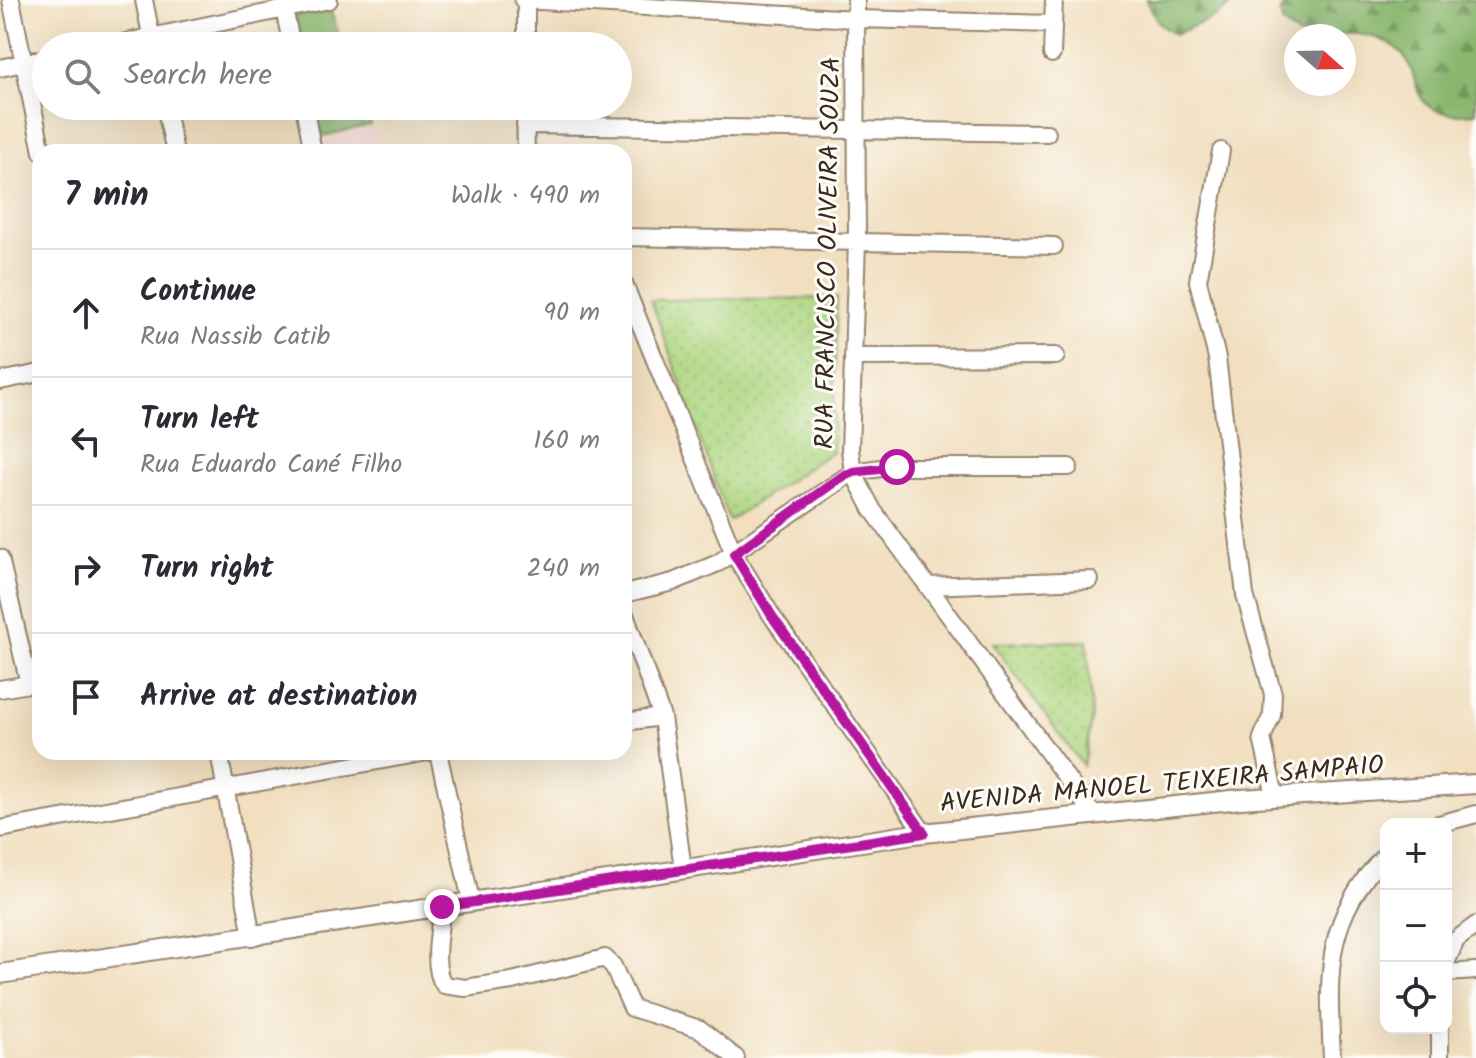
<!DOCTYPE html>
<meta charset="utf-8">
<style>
body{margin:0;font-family:Kalam,sans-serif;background:#f2f2f3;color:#2b2b33}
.controls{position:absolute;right:24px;bottom:24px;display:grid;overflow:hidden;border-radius:16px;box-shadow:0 8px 32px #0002}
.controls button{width:72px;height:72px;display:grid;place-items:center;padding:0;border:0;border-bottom:2px solid #e1e1e2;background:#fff;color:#2b2b33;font:40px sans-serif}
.compass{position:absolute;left:1284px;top:24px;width:72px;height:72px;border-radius:50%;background:#fff;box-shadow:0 8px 32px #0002;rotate:110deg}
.stop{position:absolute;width:24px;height:24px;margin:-18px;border:6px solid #b5179e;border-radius:50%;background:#fff}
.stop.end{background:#b5179e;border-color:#fff;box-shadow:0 2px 8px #0008}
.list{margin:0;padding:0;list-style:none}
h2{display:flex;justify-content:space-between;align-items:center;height:104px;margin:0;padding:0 32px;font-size:34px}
h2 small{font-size:26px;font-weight:400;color:#7c7c81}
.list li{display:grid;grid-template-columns:52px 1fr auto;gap:24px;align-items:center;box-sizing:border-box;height:128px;padding:0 32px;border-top:2px solid #e1e1e2}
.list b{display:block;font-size:30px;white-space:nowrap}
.list p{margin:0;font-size:26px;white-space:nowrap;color:#7c7c81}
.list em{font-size:26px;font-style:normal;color:#7c7c81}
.icon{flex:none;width:44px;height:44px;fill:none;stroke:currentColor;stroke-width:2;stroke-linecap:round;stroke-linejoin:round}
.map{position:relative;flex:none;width:1476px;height:1058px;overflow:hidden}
.search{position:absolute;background:#fff;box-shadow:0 8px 32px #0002;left:32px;top:32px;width:600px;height:88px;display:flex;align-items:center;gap:20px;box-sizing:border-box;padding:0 28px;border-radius:44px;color:#7c7c81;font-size:30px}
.panel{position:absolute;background:#fff;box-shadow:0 8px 32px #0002;left:32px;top:144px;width:600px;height:616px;border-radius:24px}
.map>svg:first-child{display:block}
.built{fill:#f7d0ce}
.grass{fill:url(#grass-dots);stroke:#74804f;stroke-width:2}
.forest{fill:url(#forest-firs);stroke:#627046;stroke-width:2}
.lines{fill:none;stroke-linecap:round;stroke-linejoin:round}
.minor-casing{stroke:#96846f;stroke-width:20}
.tertiary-casing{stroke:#96846f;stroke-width:22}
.minor{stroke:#fff;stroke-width:16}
.tertiary{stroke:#fff;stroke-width:18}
.route{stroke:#b5179e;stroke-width:10}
.labels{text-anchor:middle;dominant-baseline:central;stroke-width:6;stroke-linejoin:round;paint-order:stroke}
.street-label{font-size:26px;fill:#3b2a1e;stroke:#fdfcf7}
</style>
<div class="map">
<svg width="1476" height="1058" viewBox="0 0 1476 1058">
<defs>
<pattern id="grass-dots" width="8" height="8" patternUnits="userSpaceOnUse" patternTransform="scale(2)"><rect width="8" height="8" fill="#add680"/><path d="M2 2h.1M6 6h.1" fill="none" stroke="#96b86e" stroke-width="1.8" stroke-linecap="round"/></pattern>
<pattern id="forest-firs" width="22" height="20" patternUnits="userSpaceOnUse" patternTransform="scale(2)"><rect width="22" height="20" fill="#8ab76e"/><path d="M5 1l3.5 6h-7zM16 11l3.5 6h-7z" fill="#72955a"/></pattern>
</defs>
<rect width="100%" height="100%" fill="#fdfcf7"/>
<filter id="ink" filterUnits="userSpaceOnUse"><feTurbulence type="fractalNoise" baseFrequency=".0125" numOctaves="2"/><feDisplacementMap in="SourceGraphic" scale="16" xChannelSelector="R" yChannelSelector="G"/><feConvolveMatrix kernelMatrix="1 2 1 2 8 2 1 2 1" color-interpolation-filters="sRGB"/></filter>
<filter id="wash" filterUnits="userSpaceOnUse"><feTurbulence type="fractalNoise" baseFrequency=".006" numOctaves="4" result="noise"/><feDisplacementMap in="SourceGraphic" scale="32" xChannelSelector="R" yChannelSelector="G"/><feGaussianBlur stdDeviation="1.8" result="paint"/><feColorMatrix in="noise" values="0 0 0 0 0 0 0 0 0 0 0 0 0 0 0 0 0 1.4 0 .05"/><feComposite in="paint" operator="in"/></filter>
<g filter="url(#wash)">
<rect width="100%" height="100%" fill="#f1dfc0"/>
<path class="built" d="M374 128 384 152H324L322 142Z"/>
<path class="grass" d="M837 298 833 451 729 521 651 300Z
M1087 641 1092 716 1083 766 992 643Z"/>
<path class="forest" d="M1146 0H1237L1217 16 1176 34C1159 29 1154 16 1146 0Z
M1287 0H1476V113C1394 122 1432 67 1390 44 1360 27 1330 36 1298 36L1283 24 1280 13Z
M329 6 343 46H300L294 16Z
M313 106H364L371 125 319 137Z"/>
</g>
<g filter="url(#ink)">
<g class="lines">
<defs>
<path id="minor" d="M11 0 42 152
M144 0 153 45
M523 0 856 19 1053 24
M856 0 857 242 850 450 853 472 872 509 1092 813
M284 9 292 46
M107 46 329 0
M526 46V0
M1052 54 1054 0
M0 68 46 58
M165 106 175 152
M304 106 313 152
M525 106 526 152
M525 125 1047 133
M1221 151 1198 281 1217 358 1245 595 1273 694 1272 715 1262 738 1275 796
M624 237 1054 246
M624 284 734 554 772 616 924 833
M854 357 1056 356
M0 381 40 373
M0 558 29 684
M927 586 1090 580
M624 594 673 582 718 563 853 472 888 467H1069
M624 612 662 717 683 869
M0 689 40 682
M624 722 662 717
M219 752 252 937
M438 752 471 901
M1439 824 1476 814
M0 829 428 752
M442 907C440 928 431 967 444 985L465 988 512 981 605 958 613 966 632 1008 700 1029 736 1058
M1446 963 1456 940 1476 925
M1446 973 1476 971
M1440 1028V1058
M1332 1058C1328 974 1323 919 1386 854"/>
<path id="tertiary" d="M0 974 914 834 1241 799 1476 784"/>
</defs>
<use href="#minor" class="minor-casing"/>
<use href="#tertiary" class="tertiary-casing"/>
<use href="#minor" class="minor"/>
<use href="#tertiary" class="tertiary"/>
</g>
</g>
<g class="lines" filter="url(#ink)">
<path class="route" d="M442 907 924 833 772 616 734 554 840 478 853 472 897 467"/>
</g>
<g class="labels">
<g class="street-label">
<text transform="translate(829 253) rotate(-89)">RUA FRANCISCO OLIVEIRA SOUZA</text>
<text transform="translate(1162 785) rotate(-5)">AVENIDA MANOEL TEIXEIRA SAMPAIO</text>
</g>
</g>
</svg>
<div class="controls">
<button>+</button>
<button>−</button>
<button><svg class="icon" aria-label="locate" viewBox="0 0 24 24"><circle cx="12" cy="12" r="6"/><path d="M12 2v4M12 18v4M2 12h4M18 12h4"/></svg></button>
</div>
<svg class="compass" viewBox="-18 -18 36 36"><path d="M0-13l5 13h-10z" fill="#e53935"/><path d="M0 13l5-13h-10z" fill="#7c7c81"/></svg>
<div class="stop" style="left:897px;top:467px"></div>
<div class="stop end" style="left:442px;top:907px"></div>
<div class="search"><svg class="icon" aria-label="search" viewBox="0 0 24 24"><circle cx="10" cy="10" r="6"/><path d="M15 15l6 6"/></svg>Search here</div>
<section class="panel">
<h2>7 min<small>Walk · 490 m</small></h2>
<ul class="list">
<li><svg class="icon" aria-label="ahead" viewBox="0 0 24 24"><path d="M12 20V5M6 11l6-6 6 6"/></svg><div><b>Continue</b><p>Rua Nassib Catib</p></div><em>90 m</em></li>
<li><svg class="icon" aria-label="left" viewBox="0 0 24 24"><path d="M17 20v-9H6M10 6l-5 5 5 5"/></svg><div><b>Turn left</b><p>Rua Eduardo Cané Filho</p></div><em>160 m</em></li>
<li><svg class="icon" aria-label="right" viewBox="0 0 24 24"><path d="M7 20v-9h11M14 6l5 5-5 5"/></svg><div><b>Turn right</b></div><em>240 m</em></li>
<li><svg class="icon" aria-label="arrive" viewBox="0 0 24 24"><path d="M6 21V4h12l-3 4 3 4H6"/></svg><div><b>Arrive at destination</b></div></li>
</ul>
</section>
</div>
